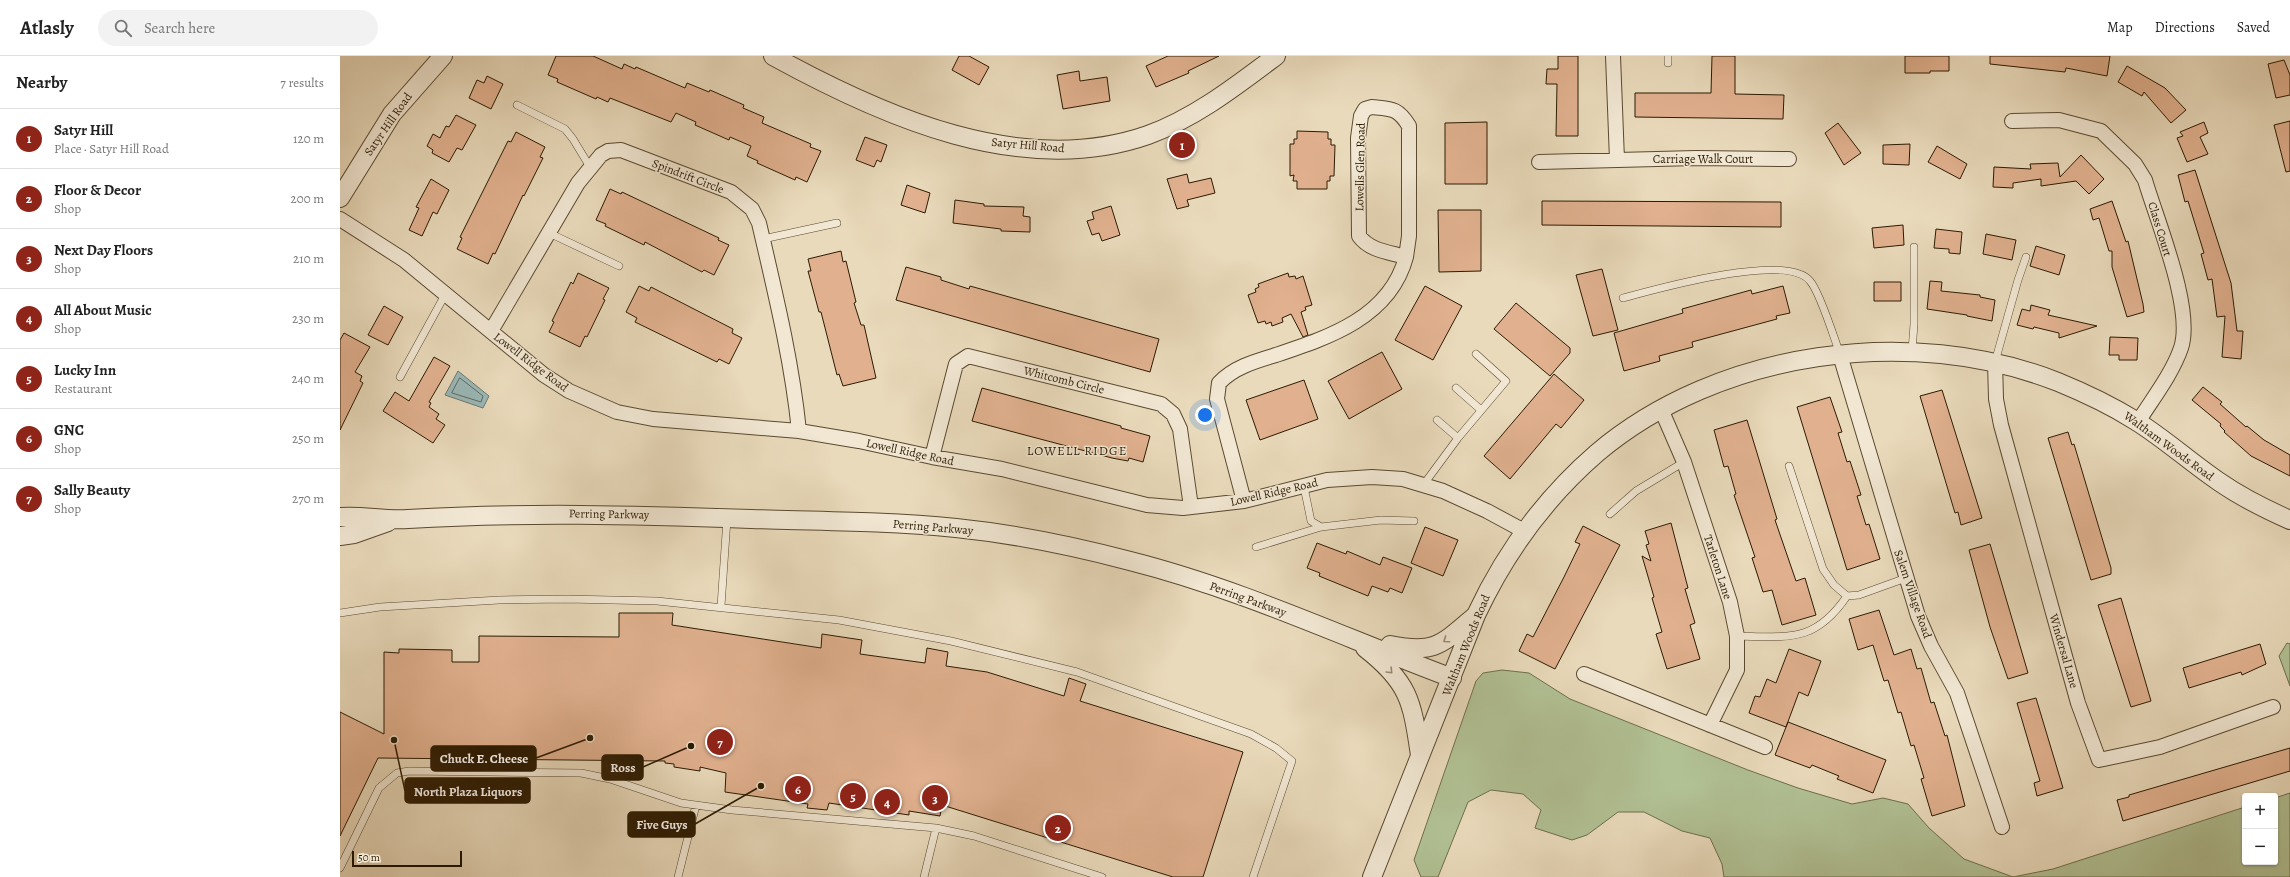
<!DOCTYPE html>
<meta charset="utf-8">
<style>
body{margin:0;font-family:Alegreya,serif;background:#f2f2f2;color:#222}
.controls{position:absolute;right:12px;bottom:12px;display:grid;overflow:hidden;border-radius:4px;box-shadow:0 1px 3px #0004}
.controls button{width:36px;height:36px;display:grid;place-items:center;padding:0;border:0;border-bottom:1px solid #e0e0e0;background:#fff;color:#222;font:20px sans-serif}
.scale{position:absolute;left:12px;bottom:10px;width:110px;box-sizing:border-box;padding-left:4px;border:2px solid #2b1a02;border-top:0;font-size:11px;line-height:14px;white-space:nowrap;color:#2b1a02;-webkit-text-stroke:3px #f1e7d3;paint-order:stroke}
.you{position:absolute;left:865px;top:359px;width:14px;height:14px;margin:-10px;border:3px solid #fff;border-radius:50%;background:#1a73e8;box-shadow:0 0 0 6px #1a73e833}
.badge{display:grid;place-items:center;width:26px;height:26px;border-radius:50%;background:#8f2418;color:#fff;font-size:13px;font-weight:700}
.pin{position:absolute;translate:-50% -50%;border:2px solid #fff;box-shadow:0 1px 4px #0006}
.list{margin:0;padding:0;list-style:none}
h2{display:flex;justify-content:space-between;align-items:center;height:52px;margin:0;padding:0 16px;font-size:17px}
h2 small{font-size:13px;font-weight:400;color:#767676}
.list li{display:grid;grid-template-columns:26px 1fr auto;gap:12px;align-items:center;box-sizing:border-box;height:60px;padding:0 16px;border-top:1px solid #e0e0e0}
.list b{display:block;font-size:15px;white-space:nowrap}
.list p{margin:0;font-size:13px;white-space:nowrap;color:#767676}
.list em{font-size:13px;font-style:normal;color:#767676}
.icon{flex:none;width:22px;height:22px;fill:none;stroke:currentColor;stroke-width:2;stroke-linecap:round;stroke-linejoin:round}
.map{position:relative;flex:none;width:1950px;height:821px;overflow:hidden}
header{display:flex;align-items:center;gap:24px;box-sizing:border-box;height:56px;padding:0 20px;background:#fff;border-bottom:1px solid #e0e0e0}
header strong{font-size:19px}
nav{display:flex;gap:22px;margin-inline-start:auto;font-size:14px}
.search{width:280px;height:36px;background:#f2f2f2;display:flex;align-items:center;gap:10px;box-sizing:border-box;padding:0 14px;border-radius:22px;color:#767676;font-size:15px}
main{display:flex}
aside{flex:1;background:#fff}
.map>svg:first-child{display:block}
.green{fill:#b1c194;stroke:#6e6e4b}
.water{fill:#9ab9b9;stroke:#6e7970}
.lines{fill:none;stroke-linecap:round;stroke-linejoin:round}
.shore{stroke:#626a5e;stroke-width:1}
.building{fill:#e1b18f;stroke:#2b1a02}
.service-casing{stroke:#5a4a30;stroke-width:8}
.minor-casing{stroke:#5a4a30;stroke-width:16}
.tertiary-casing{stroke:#5a4a30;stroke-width:20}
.service{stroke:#f1e7d3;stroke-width:7}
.minor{stroke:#f1e7d3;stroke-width:14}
.tertiary{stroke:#f1e7d3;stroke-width:18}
.oneway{stroke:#988b75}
.labels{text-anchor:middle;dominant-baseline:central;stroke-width:3;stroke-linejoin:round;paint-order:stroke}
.street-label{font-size:12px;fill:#2b1a02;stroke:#f1e7d3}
.neighbourhood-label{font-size:13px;letter-spacing:1px;fill:#2b1a02;stroke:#f1e7d3}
.leader{fill:none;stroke:#2b1a02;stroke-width:1.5}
.callout-dot{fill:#2b1a02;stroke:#f1e7d3;stroke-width:1.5}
.callout{fill:#2b1a02;stroke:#2b1a02;stroke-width:1.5}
.callout-label{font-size:13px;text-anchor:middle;font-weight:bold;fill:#fff}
</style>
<header>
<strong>Atlasly</strong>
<div class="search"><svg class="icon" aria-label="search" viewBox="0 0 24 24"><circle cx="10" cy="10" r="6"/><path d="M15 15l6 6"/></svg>Search here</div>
<nav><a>Map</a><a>Directions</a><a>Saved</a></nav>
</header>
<main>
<aside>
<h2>Nearby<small>7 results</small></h2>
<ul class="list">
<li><span class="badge">1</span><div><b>Satyr Hill</b><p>Place · Satyr Hill Road</p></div><em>120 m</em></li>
<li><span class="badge">2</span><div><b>Floor &amp; Decor</b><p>Shop</p></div><em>200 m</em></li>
<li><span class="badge">3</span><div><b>Next Day Floors</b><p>Shop</p></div><em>210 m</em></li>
<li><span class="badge">4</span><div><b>All About Music</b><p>Shop</p></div><em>230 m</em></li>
<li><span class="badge">5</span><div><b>Lucky Inn</b><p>Restaurant</p></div><em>240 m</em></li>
<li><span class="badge">6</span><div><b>GNC</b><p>Shop</p></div><em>250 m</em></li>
<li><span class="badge">7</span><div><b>Sally Beauty</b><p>Shop</p></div><em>270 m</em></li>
</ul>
</aside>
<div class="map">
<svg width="1950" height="821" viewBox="0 0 1950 821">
<rect width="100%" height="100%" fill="#e9dabb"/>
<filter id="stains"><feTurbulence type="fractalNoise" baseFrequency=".005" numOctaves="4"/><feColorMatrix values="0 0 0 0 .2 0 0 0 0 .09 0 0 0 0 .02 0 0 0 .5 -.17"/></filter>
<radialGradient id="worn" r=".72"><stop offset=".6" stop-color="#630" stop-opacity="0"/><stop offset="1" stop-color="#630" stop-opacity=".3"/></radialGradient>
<path class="green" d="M1947 587 1950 588V630L1939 600Z
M1162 614 1189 617 1230 643 1408 714 1458 732 1512 748 1543 742 1568 748 1589 772 1624 803 1673 821 1713 813 1905 751V806H1935V742L1950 737V821H1384L1382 808 1370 782 1342 775 1304 756H1278L1247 779 1232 784 1195 772 1201 754 1183 738 1151 734 1128 746 1098 821H1081L1074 804 1136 625 1143 617Z"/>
<path class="water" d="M118 315 149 340 143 352 105 339Z"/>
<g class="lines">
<path class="shore" d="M120 322 143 340 141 346 112 337Z"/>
</g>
<path class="building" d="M216 0H253L282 13 284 8 295 13 296 11 345 32 347 27 369 36 370 34 404 49 403 52 424 61 422 67 471 88 470 91 481 95 467 126 456 121 455 124 417 107 418 105 407 100 411 90 390 81 389 84 355 69 356 66 336 57 331 66 270 42 268 46 257 41 256 43 217 26 218 23 208 19Z
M619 0H629L649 11 639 29 612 14Z
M828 0H879L848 15 849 17 816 31 806 10Z
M1218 0H1238V80H1216L1217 28H1206L1207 13H1218Z
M1372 0H1395V38L1444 39 1443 63 1295 61V37H1371Z
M1565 0H1609V15H1590V17H1565Z
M1650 0H1770L1767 20 1726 12 1725 16 1650 8Z
M1944 4 1950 19V39L1936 42 1928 8Z
M1787 10 1825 32 1846 54 1831 67 1804 36 1802 40 1778 26Z
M739 15 740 25 767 21 770 45 723 53 717 19Z
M147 20 163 28 151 53 129 42 137 24 144 27Z
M116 59 136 69 122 94 117 92 109 106 92 97 93 94 87 90 93 78 100 82 106 70 109 71Z
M1950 65V115L1946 116 1934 69Z
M1147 66V128H1105V67Z
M1864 66 1868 77 1860 81 1868 98 1847 106 1837 82 1843 80 1840 76Z
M1498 67 1521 97 1504 109 1485 77Z
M957 75 988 76V83H991V89H995L994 120H990V125H987V133H957V125H953L954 119 950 120V88H954V83H957Z
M176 76 205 91 200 101 203 102 184 140 183 139 155 198 153 197 148 208 117 193 122 182 120 181 168 85 171 86Z
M525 81 547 89 541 106 537 104 534 111 516 104Z
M1570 88 1569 109 1543 108V89Z
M1597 90 1627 108 1620 123 1588 106Z
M1741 99 1764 123 1749 138 1736 125 1701 130V123L1673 127V132L1653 131 1654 111 1691 113 1690 108 1718 107 1720 121Z
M1855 114 1891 227 1897 275H1903L1901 303 1882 301 1885 260 1877 261 1872 223 1868 224 1861 198 1864 197 1848 145 1845 146 1838 119Z
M847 118 849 127 871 122 875 137 847 144 849 150 837 153 827 123Z
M91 123 109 134 97 158 93 156 82 180 69 174 79 152 76 151Z
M567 129 590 137 585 157 561 149Z
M270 133 281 138 282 136 341 164 379 182 378 184 389 189 374 219 364 214 362 216 305 186 304 189 265 170 266 168 256 164Z
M615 144 644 148V150L684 151 683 160 690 161V176L661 175V173L613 167Z
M1202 145 1441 146V171L1202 169Z
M1772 145 1786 186 1788 185 1803 248 1804 256 1787 261 1772 211V195H1769L1759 162 1753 164 1750 153Z
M771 150 780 179 762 185 759 177 752 179 747 165 754 163 752 156Z
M1098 154H1141V215L1099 216Z
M1563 169 1564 189 1534 192 1532 172Z
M1596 173 1622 176 1620 198 1609 197V193L1594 192Z
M1646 178 1676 184 1672 204 1643 198Z
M1696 190 1725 199 1719 219 1690 210Z
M501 195 503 206 506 205 516 246 514 247 521 269H524L536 322 503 330 499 318 497 319 481 256H479L468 215H471L468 203Z
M566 211 601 221V224L629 233 630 230 819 283 810 316 556 244Z
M1262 213 1278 274 1253 280 1236 219Z
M238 217 269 232 263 243 265 244 247 281 245 280 240 291 209 276 214 266 212 265 231 226 233 228Z
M948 217 949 221 955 220 956 223 963 220 972 249 965 251 966 254 961 256 968 279 963 281 951 258 942 262 943 266 932 270 931 266 926 268 925 265 918 267 908 239 916 236 915 233 919 231 918 228Z
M1590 225 1602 226 1601 235 1640 239V241L1655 244 1652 265 1627 260V259L1587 253Z
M1534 226H1561V245H1534Z
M299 230 309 235 311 231 393 273 392 277 402 282 389 308 379 303 377 306 295 266 297 262 286 256Z
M1085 230 1122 250 1093 304 1055 284Z
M1443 230 1450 257 1436 260 1437 263 1352 286 1353 291 1319 300 1320 305 1284 315 1274 277 1343 257 1342 253 1411 234 1412 238Z
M1176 247 1230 292V297L1210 320 1154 273Z
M1691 249 1710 254 1708 259 1757 270 1719 282V277L1694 271 1693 273 1677 269 1682 253 1690 255Z
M44 250 63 261 48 289 28 279Z
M4 277 30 291 15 316 22 320 20 325 23 327 0 374V284Z
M1770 281 1798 282 1797 304H1779V299H1769Z
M1042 296 1062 333 1009 363 988 325Z
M94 301 110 310 89 346 91 347 89 351 99 358 96 363 105 369 93 387 43 355 55 336 69 345Z
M1214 318 1244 344 1221 372 1216 368 1170 423 1144 400Z
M964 324 978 363 920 384 906 344Z
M1863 331 1882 346 1880 348 1906 371 1907 370 1924 384 1950 399V420L1911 400 1884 376 1885 375 1880 370 1881 368 1852 344Z
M642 332 781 370V372L810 380 803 406 789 402 788 405 772 402 632 365Z
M1602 334 1642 462 1621 469 1618 456 1615 457 1580 340Z
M1490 341 1502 376 1498 377 1507 406 1510 405 1521 439 1517 440 1526 469 1529 468 1540 503 1507 514 1457 351Z
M1407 364 1437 463 1435 464 1456 525 1465 522 1476 559 1442 569 1432 534 1423 536 1412 502 1415 501 1394 439 1396 438 1388 410 1384 411 1374 374Z
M1728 376 1732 389 1734 388 1771 512V518L1751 524 1708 382Z
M1331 467 1348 532 1345 533 1355 567 1350 569 1360 603 1327 613 1316 578 1322 576 1312 542 1314 541 1302 500 1311 505 1306 489 1309 488 1305 475Z
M1243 470 1280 489 1215 613 1179 595 1187 578 1193 581 1224 521 1240 488 1235 486Z
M1085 471 1118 484 1103 520 1071 507Z
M977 487 1006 498 1007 495 1040 509 1043 501 1072 512 1062 537 1050 532 1048 536 1032 530 1028 540 979 520 980 517 967 512Z
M1650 488 1688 617 1668 623 1650 571 1629 494Z
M1781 542 1811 645 1791 651 1758 549Z
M1539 554 1554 599 1571 593 1577 613 1581 612 1591 647 1594 646 1605 680 1607 679 1625 750 1592 760 1581 723 1584 722 1574 689 1571 690 1561 656 1558 657 1548 624 1544 625 1533 589 1518 594 1509 563Z
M279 557H333L332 569 481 592 482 578 522 584 520 598 585 607 587 592 608 596 606 610 647 616 724 640 729 622 746 628 740 645 903 696 863 821H833L602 749 600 760 569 755V759L489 747 487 754 467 752 468 748 385 736 386 717 360 711V715L334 711V708L325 707V705L38 702 0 780V656L44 678V596L59 597V593L112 594V606H139V580L279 581Z
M1920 588 1926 608 1902 619 1901 616 1849 632 1843 612Z
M1449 593 1481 605 1468 640 1459 636 1446 671 1409 657 1415 640 1420 641 1427 623 1436 627Z
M1696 642 1723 732 1697 740 1694 727 1700 725 1677 647Z
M1448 666 1546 704 1533 737 1497 723 1499 720 1472 709 1470 712 1435 699Z
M1950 692V715L1783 765 1777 744 1789 741V739Z"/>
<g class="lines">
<defs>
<path id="service" d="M1328 7V0
M177 49 225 73 233 83 250 111
M209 177 279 210
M423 183 497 167
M1283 242C1316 233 1447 196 1470 225 1480 236 1494 282 1500 298
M1572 295 1574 268V191
M1655 306 1678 224 1686 201
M60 321 106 237
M1116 332 1141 354
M1097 364 1118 382
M1449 410 1483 513 1494 529 1507 540 1519 539 1566 522
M1084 428 1118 382 1166 325 1136 298
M964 431 971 465 981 471
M1270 458 1296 435 1344 406
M916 491 981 471 1041 464 1074 465
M381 550 387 463
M0 557 40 551 159 544 227 543 317 545 499 564 611 585 737 616 911 678 936 692 952 705 913 821
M1397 580C1449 581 1475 587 1507 540
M0 812 39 732 57 717 69 715 241 717 270 723 341 747 392 754 596 772 634 780 762 821
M338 821 356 749
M584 821 596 772"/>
<path id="minor" d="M1273 0 1277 104
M1032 51C1052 53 1058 52 1069 70V180L1066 201C1049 196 1030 195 1019 180L1018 82 1021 60 1025 53Z
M1672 65 1719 64 1761 75 1795 108 1805 124C1817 165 1854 253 1841 292 1832 318 1813 342 1798 366
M1199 106 1356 102 1449 103
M0 163 64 204 204 319 229 335 277 356 313 363 459 375 519 385 592 401 662 413 807 449 843 452 904 445 987 424 1032 421 1063 423 1103 435 1147 455 1184 475
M151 275 238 127 261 99 268 95 281 94 391 136 412 153 419 167C435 236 452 305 459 375
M1500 299 1578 560 1591 590 1617 637 1662 771
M1655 306 1656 343 1661 369 1738 647 1759 704 1820 691 1933 651
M1321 353 1344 406 1390 546 1397 580V614L1370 669
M592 401 616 308 628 300 821 348 833 358 840 373 851 451
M904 445 877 343 879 327C894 311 916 305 936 299 990 281 1050 261 1066 201
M1244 618 1425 691"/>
<path id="tertiary" d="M433 0C542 60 682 123 808 79 855 62 896 30 936 0
M0 142 52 58 103 0
M0 461C23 459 45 465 68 463 183 456 296 459 411 463 479 465 548 465 616 472 675 478 733 490 790 505 901 533 1005 582 1112 622
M0 480 14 478 48 466
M1050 589C1095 598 1101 589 1135 560
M1025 592C1070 627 1072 646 1080 699
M1032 821 1136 559C1165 497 1205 442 1257 397 1379 294 1571 268 1718 326 1745 337 1772 350 1796 365 1825 383 1850 406 1878 425 1901 441 1925 453 1950 464"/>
</defs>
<use href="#service" class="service-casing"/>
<use href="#minor" class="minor-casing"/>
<use href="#tertiary" class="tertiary-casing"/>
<use href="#service" class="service"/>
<use href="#minor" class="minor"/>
<use href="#tertiary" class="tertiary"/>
</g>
<defs><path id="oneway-chevron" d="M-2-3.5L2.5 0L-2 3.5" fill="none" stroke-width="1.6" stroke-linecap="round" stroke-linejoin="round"/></defs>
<g class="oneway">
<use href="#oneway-chevron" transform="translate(1106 584) rotate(145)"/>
<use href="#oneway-chevron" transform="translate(1050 615) rotate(46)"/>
</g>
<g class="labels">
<g class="street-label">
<text transform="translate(48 68) rotate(-55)">Satyr Hill Road</text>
<text transform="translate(688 89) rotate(5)">Satyr Hill Road</text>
<text x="1363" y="103">Carriage Walk Court</text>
<text transform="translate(1020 111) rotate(-89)">Lowells Glen Road</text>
<text transform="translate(348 120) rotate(21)">Spindrift Circle</text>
<text transform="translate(1820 173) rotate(73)">Class Court</text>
<text transform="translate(191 306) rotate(37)">Lowell Ridge Road</text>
<text transform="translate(724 324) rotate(14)">Whitcomb Circle</text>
<text transform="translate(1829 390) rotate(36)">Waltham Woods Road</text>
<text transform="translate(570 396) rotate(12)">Lowell Ridge Road</text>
<text transform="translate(934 436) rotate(-13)">Lowell Ridge Road</text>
<text transform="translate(269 458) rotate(1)">Perring Parkway</text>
<text transform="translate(593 471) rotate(5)">Perring Parkway</text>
<text transform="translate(1378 511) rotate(72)">Tarleton Lane</text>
<text transform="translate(1573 538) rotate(71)">Salem Village Road</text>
<text transform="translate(908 543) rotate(20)">Perring Parkway</text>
<text transform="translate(1126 589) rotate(-68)">Waltham Woods Road</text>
<text transform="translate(1724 595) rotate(74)">Windersal Lane</text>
</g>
<g class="neighbourhood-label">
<text x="737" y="394">LOWELL RIDGE</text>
</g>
</g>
<path class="leader" d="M250 682L196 702M351 690L303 711M54 684L65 735M421 730L355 768"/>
<g class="callout-dot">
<circle cx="250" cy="682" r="4"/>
<circle cx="351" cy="690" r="4"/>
<circle cx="54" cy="684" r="4"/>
<circle cx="421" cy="730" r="4"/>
</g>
<g class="callout">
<rect x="91" y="690" width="105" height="25" rx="4"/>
<rect x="262" y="699" width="41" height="25" rx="4"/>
<rect x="65" y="722" width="125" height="25" rx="4"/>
<rect x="288" y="756" width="67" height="25" rx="4"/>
</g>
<g class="callout-label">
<text x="144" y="707">Chuck E. Cheese</text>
<text x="283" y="716">Ross</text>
<text x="128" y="740">North Plaza Liquors</text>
<text x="322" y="773">Five Guys</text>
</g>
<rect width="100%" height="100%" filter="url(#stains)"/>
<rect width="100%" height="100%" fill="url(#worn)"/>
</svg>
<div class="controls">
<button>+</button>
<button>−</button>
</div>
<div class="scale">50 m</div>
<div class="you"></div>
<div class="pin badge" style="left:842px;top:89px">1</div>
<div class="pin badge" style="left:718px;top:772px">2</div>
<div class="pin badge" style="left:595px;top:742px">3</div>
<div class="pin badge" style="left:547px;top:746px">4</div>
<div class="pin badge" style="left:513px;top:740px">5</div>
<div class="pin badge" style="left:458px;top:733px">6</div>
<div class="pin badge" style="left:380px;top:686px">7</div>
</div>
</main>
